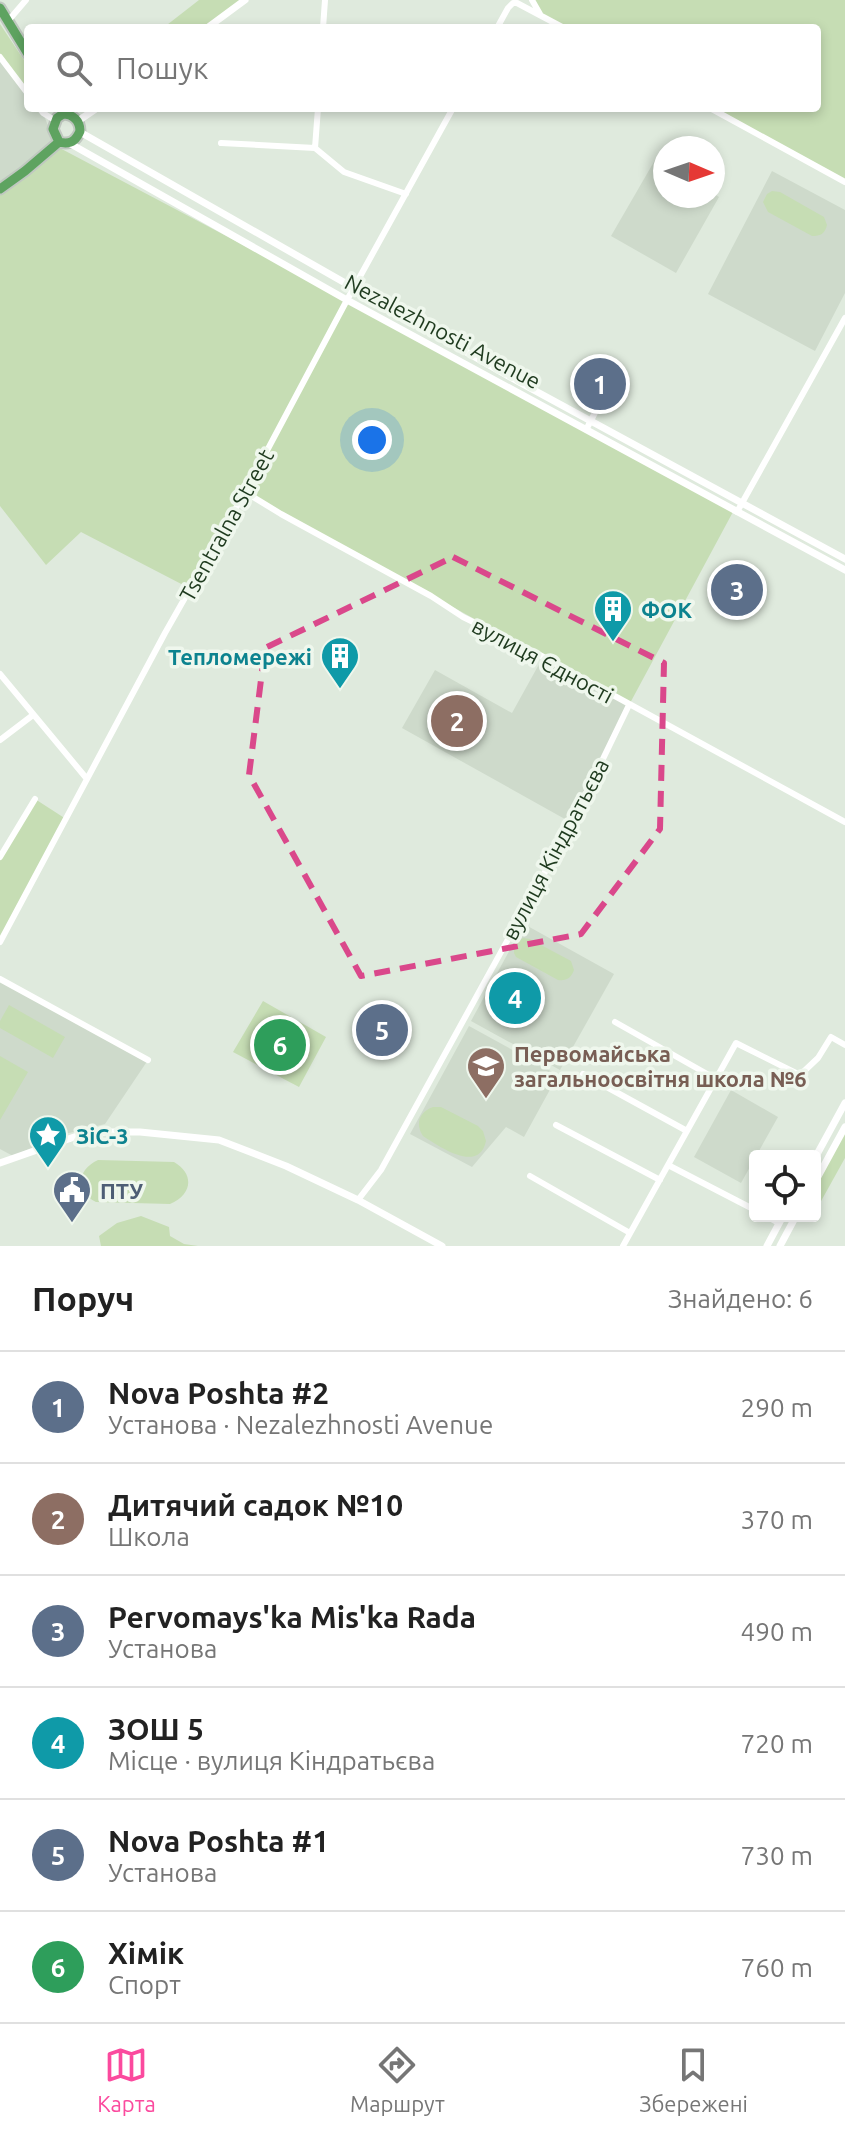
<!DOCTYPE html>
<html lang="uk">
<meta charset="utf-8">
<style>
body{margin:0;font-family:Ubuntu,sans-serif;background:#f6f6f6;color:#222}
.controls{position:absolute;right:24px;bottom:24px;display:grid;overflow:hidden;border-radius:8px;box-shadow:0 4px 12px #0003}
.controls button{width:72px;height:72px;display:grid;place-items:center;padding:0;border:0;border-bottom:2px solid #e0e0e0;background:#fff;color:#222;font:40px sans-serif}
.compass{position:absolute;left:653px;top:136px;width:72px;height:72px;border-radius:50%;background:#fff;box-shadow:0 4px 12px #0003;rotate:92deg}
.you{position:absolute;left:372px;top:440px;width:28px;height:28px;margin:-20px;border:6px solid #fff;border-radius:50%;background:#1a73e8;box-shadow:0 0 0 12px #1a73e833}
.badge{display:grid;place-items:center;width:52px;height:52px;border-radius:50%;background:#fb4a9e;color:#fff;font-size:26px;font-weight:700}
.pin{position:absolute;translate:-50% -50%;border:4px solid #fff;box-shadow:0 2px 8px #0006}
.list{margin:0;padding:0;list-style:none}
h2{display:flex;justify-content:space-between;align-items:center;height:104px;margin:0;padding:0 32px;font-size:34px}
h2 small{font-size:26px;font-weight:400;color:#767676}
.list li{display:grid;grid-template-columns:52px 1fr auto;gap:24px;align-items:center;box-sizing:border-box;height:112px;padding:0 32px;border-top:2px solid #e0e0e0}
.list b{display:block;font-size:30px;white-space:nowrap}
.list p{margin:0;font-size:26px;white-space:nowrap;color:#767676}
.list em{font-size:26px;font-style:normal;color:#767676}
.icon{flex:none;width:44px;height:44px;fill:none;stroke:currentColor;stroke-width:2;stroke-linecap:round;stroke-linejoin:round}
.map{position:relative;flex:none;width:845px;height:1246px;overflow:hidden}
.search{position:absolute;background:#fff;box-shadow:0 4px 12px #0003;left:24px;right:24px;top:24px;height:88px;display:flex;align-items:center;gap:20px;box-sizing:border-box;padding:0 28px;border-radius:8px;color:#767676;font-size:30px}
.sheet{height:776px;background:#fff}
nav{display:flex;justify-content:space-around;align-items:center;box-sizing:border-box;height:112px;border-top:2px solid #e0e0e0;background:#fff;font-size:22px;color:#767676}
nav a{display:grid;justify-items:center;gap:4px}
nav .on{color:#fb4a9e}
.map>svg:first-child{display:block}
.built{fill:#cedacb}
.green{fill:#c6ddb4}
.lines{fill:none;stroke-linecap:round;stroke-linejoin:round}
.primary-casing{stroke:#c0c8c0;stroke-width:13}
.minor{stroke:#fff;stroke-width:6}
.tertiary{stroke:#fff;stroke-width:7}
.primary{stroke:#5ea360;stroke-width:9}
.marked{fill:none;stroke:#da488b;stroke-width:6;stroke-dasharray:16 10;stroke-linejoin:round}
.labels{text-anchor:middle;dominant-baseline:central;stroke-width:7;stroke-linejoin:round;paint-order:stroke}
.street-label{font-size:22px;fill:#1e3a1e;stroke:#eff7ed}
.culture-label{font-size:22px;font-weight:bold;fill:#0d838f;stroke:#eff7ed;text-anchor:start}
.education-label{font-size:22px;font-weight:bold;fill:#785e54;stroke:#eff7ed;text-anchor:start}
.service-label{font-size:22px;font-weight:bold;fill:#4e5e75;stroke:#eff7ed;text-anchor:start}
</style>
<div class="map">
<svg width="845" height="1246" viewBox="0 0 845 1246">
<rect width="100%" height="100%" fill="#dfeadd"/>
<path class="built" d="M0 57 28 94V108H39L43 113 56 146 0 189Z
M655 160 665 166V196H713V193L719 197 676 273 611 236Z
M772 171 845 210V293L815 351 708 294Z
M543 657 629 705 572 823 402 728 435 670 512 713Z
M524 924 614 974 560 1070 471 1021Z
M0 979 148 1060 105 1124 61 1135 13 1156 0 1149Z
M469 1026 558 1075 524 1137 506 1127 472 1167 410 1134Z
M731 1090 778 1117 741 1183 694 1157Z"/>
<path class="green" d="M199 0H245L207 28H163Z
M532 0H845V182L710 108H817V28H564L541 16Z
M0 24 28 66V94L0 57Z
M56 146 347 300 734 510 629 705 246 492 189 588 81 532 46 565 0 506V189Z
M772 191 780 192 824 217 827 225C825 234 820 236 812 236L768 212 763 202 767 194Z
M35 799 66 819 0 942V857Z
M523 938 530 939 571 961 574 970C571 978 567 981 558 980L516 957 514 953V944Z
M263 1001 326 1037 299 1087 233 1052Z
M9 1005 65 1037 53 1058 0 1028V1021Z
M0 1056 28 1072 0 1120Z
M433 1107H441L478 1126 483 1131 486 1141C479 1174 440 1147 423 1136 415 1124 419 1112 433 1107Z
M845 1127V1158L815 1212V1182Z
M98 1160 174 1162C195 1174 192 1195 170 1204L96 1202C74 1191 77 1170 98 1160Z
M141 1216 169 1227 170 1236 184 1244 198 1246H101L99 1236 117 1223Z"/>
<g class="lines">
<defs>
<path id="primary" d="M0 8 28 54
M59 142 53 129 57 118 63 114
M0 189 25 171 59 142C70 145 76 141 80 131 80 121 73 114 63 114"/>
</defs>
<use href="#primary" class="primary-casing"/>
<path class="minor" d="M532 0 540 14
M8 21 26 0
M323 28 325 0
M497 28 508 8 513 3H517L564 28
M0 57 28 94
M39 108 43 113 56 121
M710 108 845 182
M221 143 315 148 344 172 406 194
M315 148 318 108
M586 395 600 403 587 428
M245 492 281 514 431 596 463 617 538 654 845 822
M734 510 737 512 845 318
M0 674 87 779
M0 740 33 715
M0 857 35 799
M0 942 165 633 245 492 347 300 453 108
M0 979 148 1060
M615 1022 716 1079
M583 1074 687 1131
M556 1125 660 1180
M530 1176 630 1233
M358 1200 381 1170 572 823 629 705
M755 1210 668 1165 736 1043 800 1075 818 1058 831 1037 845 1045
M766 1216 779 1223
M623 1246 668 1165"/>
<path class="tertiary" d="M207 28 245 0
M78 121 97 108
M80 132 519 382 845 559
M69 143 347 300 845 570
M815 1158 845 1103
M0 1163 77 1136 105 1132H140L219 1140 286 1166 358 1200 442 1246
M815 1182 845 1127
M767 1246 783 1216
M780 1246 796 1216"/>
<use href="#primary" class="primary"/>
</g>
<path class="marked" d="M453 557 664 663 660 829 581 934 361 976 249 775 265 648Z"/>
<defs>
<symbol id="building-pin" viewBox="-11 -11 22 30"><path d="M0 17L-7.5 6A9.5 9.5 0 1 1 7.5 6Z" fill="#0f9aa8" stroke="#eff7ed"/><path d="M-4-6H4V6H1V3H-1V6H-4ZM-2.5-4.3h1.7v1.8h-1.7ZM.8-4.3h1.7v1.8H.8ZM-2.5-1h1.7V.8h-1.7ZM.8-1h1.7V.8H.8Z" fill="#fff"/></symbol>
<symbol id="school-pin" viewBox="-11 -11 22 30"><path d="M0 17L-7.5 6A9.5 9.5 0 1 1 7.5 6Z" fill="#8d6e63" stroke="#eff7ed"/><path d="M0-5L7-2L0 1L-7-2ZM-4 1L0 2.5L4 1V4Q0 6-4 4Z" fill="#fff"/></symbol>
<symbol id="sight-pin" viewBox="-11 -11 22 30"><path d="M0 17L-7.5 6A9.5 9.5 0 1 1 7.5 6Z" fill="#0f9aa8" stroke="#eff7ed"/><path d="M0-6L1.8-2.2L6-1.7L2.9 1.2L3.7 5.4L0 3.3L-3.7 5.4L-2.9 1.2L-6-1.7L-1.8-2.2Z" fill="#fff"/></symbol>
<symbol id="civic-pin" viewBox="-11 -11 22 30"><path d="M0 17L-7.5 6A9.5 9.5 0 1 1 7.5 6Z" fill="#5c6f8a" stroke="#eff7ed"/><path d="M-.6-6.5H3V-4.5H.6V-3L4-1V1h2V6H-6V1h2V-1L-.6-3ZM-1.2 2.5V6h2.4V2.5Z" fill="#fff"/></symbol>
</defs>
<g fill-rule="evenodd">
<use href="#building-pin" x="591" y="587" width="44" height="60"/>
<use href="#building-pin" x="318" y="634" width="44" height="60"/>
<use href="#school-pin" x="464" y="1044" width="44" height="60"/>
<use href="#sight-pin" x="26" y="1113" width="44" height="60"/>
<use href="#civic-pin" x="50" y="1168" width="44" height="60"/>
</g>
<g class="labels">
<g class="street-label">
<text transform="translate(443 331) rotate(28)">Nezalezhnosti Avenue</text>
<text transform="translate(226 525) rotate(-61)">Tsentralna Street</text>
<text transform="translate(543 660) rotate(28)">вулиця Єдності</text>
<text transform="translate(555 849) rotate(-62)">вулиця Кіндратьєва</text>
</g>
<g class="culture-label">
<text x="641" y="609">ФОК</text>
<text x="312" y="656" text-anchor="end">Тепломережі</text>
<text x="76" y="1135">ЗіС-3</text>
</g>
<g class="education-label">
<text x="514" y="1053">Первомайська<tspan x="514" dy="25">загальноосвітня школа №6</tspan></text>
</g>
<g class="service-label">
<text x="100" y="1190">ПТУ</text>
</g>
</g>
</svg>
<div class="controls">
<button><svg class="icon" aria-label="locate" viewBox="0 0 24 24"><circle cx="12" cy="12" r="6"/><path d="M12 2v4M12 18v4M2 12h4M18 12h4"/></svg></button>
</div>
<svg class="compass" viewBox="-18 -18 36 36"><path d="M0-13l5 13h-10z" fill="#e53935"/><path d="M0 13l5-13h-10z" fill="#767676"/></svg>
<div class="you"></div>
<div class="pin badge" style="left:600px;top:384px;background:#5c6f8a">1</div>
<div class="pin badge" style="left:457px;top:721px;background:#8d6e63">2</div>
<div class="pin badge" style="left:737px;top:590px;background:#5c6f8a">3</div>
<div class="pin badge" style="left:515px;top:998px;background:#0f9aa8">4</div>
<div class="pin badge" style="left:382px;top:1030px;background:#5c6f8a">5</div>
<div class="pin badge" style="left:280px;top:1045px;background:#2e9e5b">6</div>
<div class="search"><svg class="icon" aria-label="search" viewBox="0 0 24 24"><circle cx="10" cy="10" r="6"/><path d="M15 15l6 6"/></svg>Пошук</div>
</div>
<section class="sheet">
<h2>Поруч<small>Знайдено: 6</small></h2>
<ul class="list">
<li><span class="badge" style="background:#5c6f8a">1</span><div><b>Nova Poshta #2</b><p>Установа · Nezalezhnosti Avenue</p></div><em>290 m</em></li>
<li><span class="badge" style="background:#8d6e63">2</span><div><b>Дитячий садок №10</b><p>Школа</p></div><em>370 m</em></li>
<li><span class="badge" style="background:#5c6f8a">3</span><div><b>Pervomays'ka Mis'ka Rada</b><p>Установа</p></div><em>490 m</em></li>
<li><span class="badge" style="background:#0f9aa8">4</span><div><b>ЗОШ 5</b><p>Місце · вулиця Кіндратьєва</p></div><em>720 m</em></li>
<li><span class="badge" style="background:#5c6f8a">5</span><div><b>Nova Poshta #1</b><p>Установа</p></div><em>730 m</em></li>
<li><span class="badge" style="background:#2e9e5b">6</span><div><b>Хімік</b><p>Спорт</p></div><em>760 m</em></li>
</ul>
</section>
<nav>
<a class="on"><svg class="icon" aria-label="map" viewBox="0 0 24 24"><path d="M3 6l6-2 6 2 6-2v14l-6 2-6-2-6 2zM9 4v14M15 6v14"/></svg>Карта</a>
<a><svg class="icon" aria-label="directions" viewBox="0 0 24 24"><path d="M12 3l9 9-9 9-9-9zM9 14v-3h6M13 9l2 2-2 2"/></svg>Маршрут</a>
<a><svg class="icon" aria-label="saved" viewBox="0 0 24 24"><path d="M7 4h10v16l-5-4-5 4z"/></svg>Збережені</a>
</nav>
